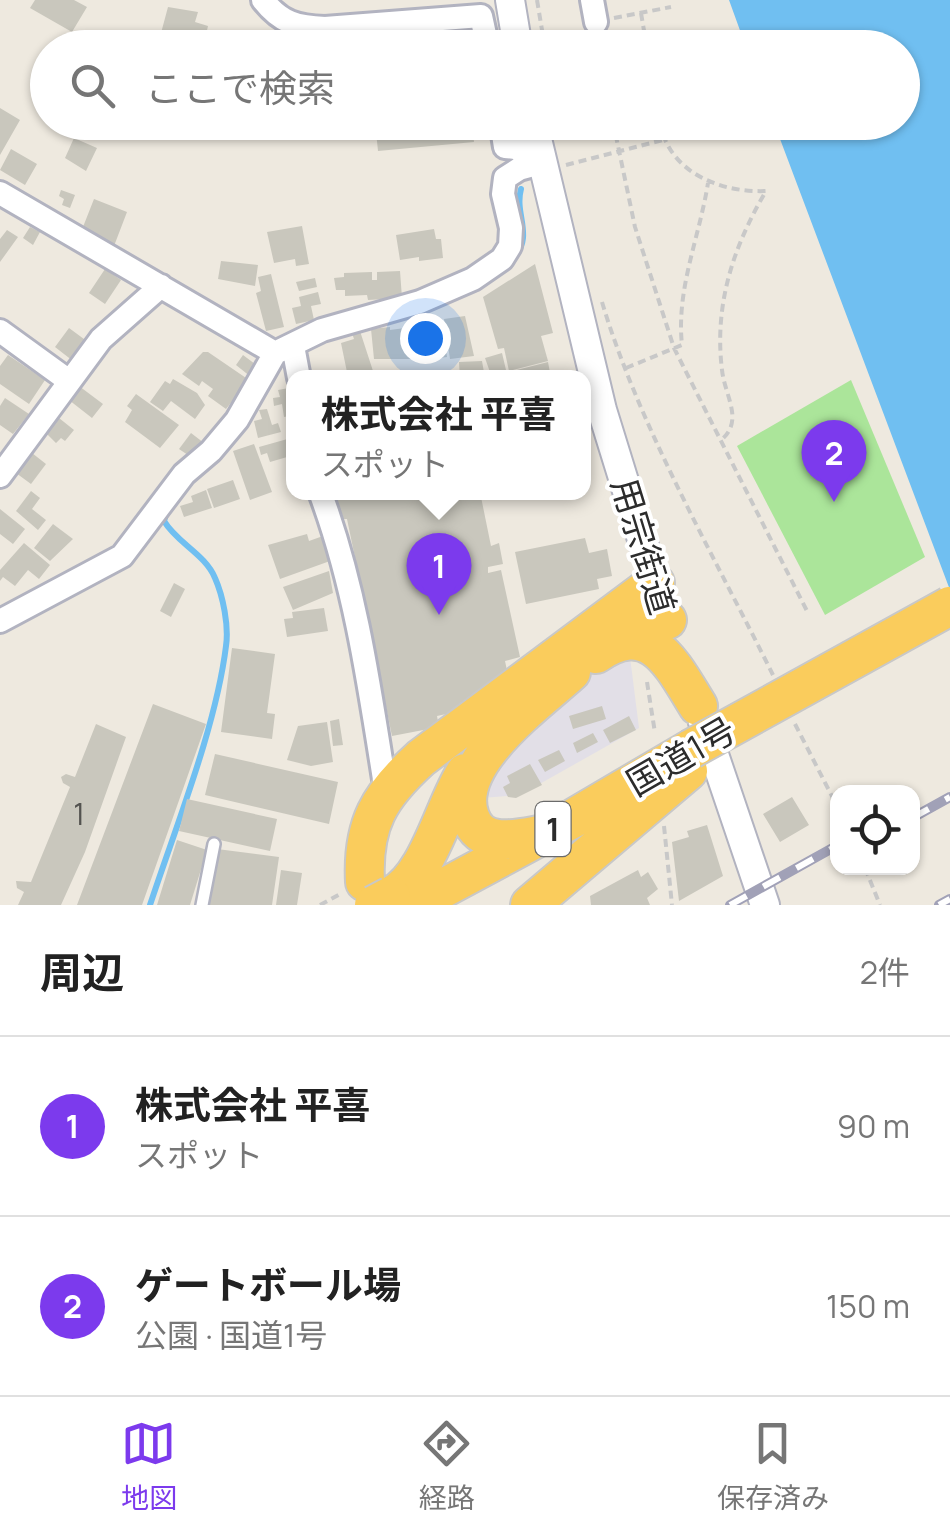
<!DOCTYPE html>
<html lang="ja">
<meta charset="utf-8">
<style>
body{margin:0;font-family:Manrope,"Noto Sans JP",sans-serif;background:#f2f2f2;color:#222}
.controls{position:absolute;right:30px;bottom:30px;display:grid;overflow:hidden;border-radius:20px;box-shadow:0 2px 8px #0004}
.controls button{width:90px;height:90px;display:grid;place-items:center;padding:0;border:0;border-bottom:2px solid #e0e0e0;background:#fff;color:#222;font:50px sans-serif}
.you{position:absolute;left:425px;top:338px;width:35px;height:35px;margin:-25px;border:8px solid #fff;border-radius:50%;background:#1a73e8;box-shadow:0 0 0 15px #1a73e833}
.badge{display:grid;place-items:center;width:65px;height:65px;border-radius:50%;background:#7c3aed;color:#fff;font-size:32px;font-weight:700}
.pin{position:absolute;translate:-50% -82px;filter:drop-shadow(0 2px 5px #0008)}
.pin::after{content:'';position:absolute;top:52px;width:35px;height:30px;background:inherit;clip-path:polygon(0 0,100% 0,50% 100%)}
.popup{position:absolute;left:286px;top:370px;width:305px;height:130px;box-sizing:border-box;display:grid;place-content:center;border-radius:20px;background:#fff;filter:drop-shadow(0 2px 8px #0005);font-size:32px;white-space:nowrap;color:#767676}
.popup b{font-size:38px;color:#222}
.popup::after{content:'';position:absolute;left:50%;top:100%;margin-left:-20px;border:20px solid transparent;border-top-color:#fff}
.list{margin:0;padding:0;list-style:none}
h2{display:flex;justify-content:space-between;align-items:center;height:130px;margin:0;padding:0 40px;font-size:42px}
h2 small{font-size:32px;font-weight:400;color:#767676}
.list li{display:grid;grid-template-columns:65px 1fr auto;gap:30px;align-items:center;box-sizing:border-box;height:180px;padding:0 40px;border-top:2px solid #e0e0e0}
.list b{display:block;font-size:38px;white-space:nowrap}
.list p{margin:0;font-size:32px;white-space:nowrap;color:#767676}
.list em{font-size:32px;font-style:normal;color:#767676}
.icon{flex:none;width:55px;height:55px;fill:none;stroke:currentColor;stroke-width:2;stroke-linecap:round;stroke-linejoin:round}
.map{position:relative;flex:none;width:950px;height:905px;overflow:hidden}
.search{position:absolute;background:#fff;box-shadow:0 2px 8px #0004;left:30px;right:30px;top:30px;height:110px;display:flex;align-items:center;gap:25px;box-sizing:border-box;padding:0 35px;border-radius:55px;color:#767676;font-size:38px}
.sheet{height:490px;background:#fff}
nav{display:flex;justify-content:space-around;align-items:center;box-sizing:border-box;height:140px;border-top:2px solid #e0e0e0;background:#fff;font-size:28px;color:#767676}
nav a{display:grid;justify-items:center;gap:5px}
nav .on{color:#7c3aed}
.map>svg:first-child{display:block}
.industrial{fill:#e2dfe7}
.green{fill:#abe59a}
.water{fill:#70bff1}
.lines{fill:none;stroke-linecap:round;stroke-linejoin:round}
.stream{stroke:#70bff1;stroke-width:6}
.building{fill:#c9c7bd}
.service-casing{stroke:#b2b3c0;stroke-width:16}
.minor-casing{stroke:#b2b3c0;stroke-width:28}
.tertiary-casing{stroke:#b2b3c0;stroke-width:32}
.trunk-casing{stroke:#c8c8c8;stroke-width:42}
.path{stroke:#c8c8c8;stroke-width:4;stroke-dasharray:8 5;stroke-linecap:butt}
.service{stroke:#fff;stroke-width:11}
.minor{stroke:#fff;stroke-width:22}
.tertiary{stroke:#fff;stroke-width:28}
.trunk{stroke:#facc5c;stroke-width:38}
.rail-casing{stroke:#a1a1b7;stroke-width:10}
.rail{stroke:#fff;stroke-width:6;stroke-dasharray:19;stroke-linecap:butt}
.trunk-bridge-casing{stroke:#c8c8c8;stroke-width:42;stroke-linecap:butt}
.trunk-bridge{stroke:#facc5c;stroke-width:38}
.labels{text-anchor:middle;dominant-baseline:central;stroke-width:8;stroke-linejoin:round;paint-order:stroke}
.number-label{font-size:30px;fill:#535350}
.shield{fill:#fff;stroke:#6b6b6b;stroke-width:2.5}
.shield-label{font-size:32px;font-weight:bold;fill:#2c2c2c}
.street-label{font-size:35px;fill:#2c2c2c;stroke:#fff}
</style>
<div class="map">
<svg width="950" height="905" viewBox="0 0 950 905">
<rect width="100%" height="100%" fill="#eee9df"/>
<path class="industrial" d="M629 649 639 728 520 795 482 798 496 756 604 657Z"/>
<path class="green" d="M851 380 925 557 825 615 737 446Z"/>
<path class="water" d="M729 0H950V590L774 123 902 122V48L746 47Z"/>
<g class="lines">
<path class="stream" d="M514 258C534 235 514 214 521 189
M150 905C176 826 216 727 226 646 229 626 223 596 215 578 205 554 177 543 164 521L167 511"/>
</g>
<path class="building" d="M35 0H74L87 7 72 32 30 8Z
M168 7 198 12 195 22 208 26 203 48H157Z
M0 108 20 120 0 155Z
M375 122H472L474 142 378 151Z
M74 138 97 148 86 171 65 158Z
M11 149 37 164 25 185 0 170Z
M61 190 75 195 70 208 62 205 64 199 59 196Z
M94 199 127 212 114 246 81 232Z
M302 226 309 264 296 266 295 259 274 263 267 232Z
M30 227 40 232 33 245 23 238Z
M434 229 436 239H441L443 258 419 261V257L400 260 396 235Z
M7 230 18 237 0 262V239Z
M221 261 258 265 255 286 218 279Z
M535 264 553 333 541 336 548 361 509 371 504 348 498 349 483 297Z
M105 269 121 280 105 304 89 293Z
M400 271 402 298 368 300 367 295 345 296V290H336L334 278 344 277V273L372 272V280H377V272Z
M271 274 284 327 266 331 256 293 261 291 258 277Z
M315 278 317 287 299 291 296 282Z
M318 292 321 304 311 306 314 320 296 324 292 308 301 306 299 297Z
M435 316 438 338 420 340 417 317Z
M465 316 474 356 450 359 444 319Z
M390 327V330L405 328 406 338 414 336 416 359H374L371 329Z
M69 328 88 342 73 361 55 347Z
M359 328 373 371 348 377 341 343 354 339 351 330Z
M439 340 445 343 447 357 424 360 422 343Z
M203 352H208L249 380 226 409 208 396 213 389 202 381 199 386 182 374Z
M502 353 506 370 491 375 485 358Z
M8 355 45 380 29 404 0 384V366Z
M243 355 259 367 251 377 236 365Z
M482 361 485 378H460L459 362Z
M548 362 551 378H494V376Z
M173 379 197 393 205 405 195 419 171 401 163 411 150 402 165 381 170 384Z
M79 386 103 404 92 418 69 400Z
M289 388 294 415 284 417 282 404 274 406 273 398 280 397 278 390Z
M136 394 179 425 160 448 125 422 132 410 127 406Z
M5 398 29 414 13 434 0 425V406Z
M267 409 272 425 278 423 281 432 258 438 254 421 262 419 259 410Z
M54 414 74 430 65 441 61 438 56 443 42 429Z
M191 433 204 443 188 455 179 449Z
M291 438 294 455 270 462 267 453 261 455 259 447Z
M254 444 272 492 250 500 233 451Z
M32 453 46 464 31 484 16 473Z
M233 480 240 499 214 508 207 489Z
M206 490 212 508 184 517 180 506 193 502 191 496Z
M31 491 40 498 32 509 46 520 38 530 16 511Z
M335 492H480L491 546 499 543 503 564 488 567V573L501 570 520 657 505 661 508 675 460 711 437 716 439 727 392 736 347 519H340Z
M0 509 25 529 13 544 0 534Z
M53 524 73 539 50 561 34 548Z
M307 534 309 541 323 536 330 561 280 579 268 545Z
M585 538 589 553 607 549 612 576 597 579 599 589 526 604 515 552Z
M24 543 50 565 39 579 28 570 15 586 3 577 0 581V570Z
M329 571 333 593 293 610 283 587Z
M174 583 185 589 171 617 160 611Z
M324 608 328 631 287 637 284 619 293 618 292 612Z
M232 648 275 654 267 713 275 714 272 739 221 732Z
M153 704 206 724 142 905H77Z
M602 706 606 719 573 729 569 716Z
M629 716 636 730 610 743 603 730Z
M339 719 343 745 333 746 330 721Z
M327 722 333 762 311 766 287 760 298 726Z
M96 724 126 737 85 852 61 905H18L24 892 17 888 16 881 31 882 70 787 63 783 61 777 66 774 75 777Z
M593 733 598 742 577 753 573 743Z
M559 750 565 761 545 772 538 760Z
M215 754 338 782 329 824 205 795Z
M530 764 542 785 516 798 508 797 503 787 510 783 507 776Z
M792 797 809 825 780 842 763 814Z
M187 799 277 819 270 851 179 831Z
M707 825 723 876 679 901 672 842 689 837 687 831Z
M177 840 207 850 190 905H157Z
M217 849 279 857 272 905H209Z
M281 870 302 873 297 905H276Z
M638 870 641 877 648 872 658 889 647 898 650 905H591L590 896Z"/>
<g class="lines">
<defs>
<path id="service" d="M202 905 214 844"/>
<path id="minor" d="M263 0C281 23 297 27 325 28L481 16 488 48
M592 0 596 22
M501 122 505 147 516 148 541 163
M0 193 275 353
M0 331 69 381
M293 346 299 378
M0 476 101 339 161 286
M320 492C356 588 370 691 386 792
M0 621 122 556 184 474 211 451 237 420 275 353 322 330 420 302 473 279 502 259 510 246 511 228 503 194 505 178 519 169 541 163"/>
<path id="tertiary" d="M510 0 518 48
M533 122 602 410 661 601
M703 722 765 905"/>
<path id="trunk" d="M612 636 643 614 659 615 667 620
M596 654C651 616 673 666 698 706
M545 834C519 838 482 850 470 817 450 764 537 703 571 672
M365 882C362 824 379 796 421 758L655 583
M391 896C428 878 443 808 465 773
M412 905 572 819 691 749
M530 905 688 771"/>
</defs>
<use href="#service" class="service-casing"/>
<use href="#minor" class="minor-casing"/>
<use href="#tertiary" class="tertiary-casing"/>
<use href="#trunk" class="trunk-casing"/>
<path class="path" d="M537 0 545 48
M641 13 647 48
M614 18 671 7
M613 122 635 227 674 348 808 613
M660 122C668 172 720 193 766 191 733 247 714 305 722 370 725 397 745 421 720 441
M566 165 663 140
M602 302C639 426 715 558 773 675
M626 368 682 345C676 289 699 239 708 183
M647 682 655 733
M795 724 838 808
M664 826 672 905
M865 868 880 905
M320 905 342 893"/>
<use href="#service" class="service"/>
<use href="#minor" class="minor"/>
<use href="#tertiary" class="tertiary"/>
<use href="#trunk" class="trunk"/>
<defs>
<path id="rail" d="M912 818 950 797
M730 905 838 845
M939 905 950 899"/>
</defs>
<use href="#rail" class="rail-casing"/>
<use href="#rail" class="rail"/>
<defs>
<path id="trunk-bridge" d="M691 749 950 606
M374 905 391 896"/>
</defs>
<use href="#trunk-bridge" class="trunk-bridge-casing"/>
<use href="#trunk-bridge" class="trunk-bridge"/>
</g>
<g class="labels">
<g class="number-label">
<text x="79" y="813">1</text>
</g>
<rect class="shield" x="535.5" y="802" width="35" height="54" rx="8"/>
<g class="shield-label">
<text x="553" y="829">1</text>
</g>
<g class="street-label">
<text transform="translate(644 546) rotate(73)">用宗街道</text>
<text transform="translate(681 756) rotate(-30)">国道1号</text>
</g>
</g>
</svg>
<div class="controls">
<button><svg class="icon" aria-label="locate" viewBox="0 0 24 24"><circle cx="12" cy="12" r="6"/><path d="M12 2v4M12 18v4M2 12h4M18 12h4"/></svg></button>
</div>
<div class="you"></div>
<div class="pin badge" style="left:439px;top:615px">1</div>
<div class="popup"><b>株式会社 平喜</b>スポット</div>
<div class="pin badge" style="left:834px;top:502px">2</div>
<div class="search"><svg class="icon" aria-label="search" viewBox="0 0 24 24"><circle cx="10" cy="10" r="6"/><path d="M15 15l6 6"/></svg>ここで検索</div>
</div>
<section class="sheet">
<h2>周辺<small>2件</small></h2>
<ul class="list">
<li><span class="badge">1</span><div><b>株式会社 平喜</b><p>スポット</p></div><em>90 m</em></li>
<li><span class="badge">2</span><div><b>ゲートボール場</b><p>公園 · 国道1号</p></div><em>150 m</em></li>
</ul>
</section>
<nav>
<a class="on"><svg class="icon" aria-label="map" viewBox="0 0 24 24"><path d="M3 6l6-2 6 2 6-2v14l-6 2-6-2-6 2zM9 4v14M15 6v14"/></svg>地図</a>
<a><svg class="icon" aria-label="directions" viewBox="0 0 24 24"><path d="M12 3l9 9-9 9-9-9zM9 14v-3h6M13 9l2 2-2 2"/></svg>経路</a>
<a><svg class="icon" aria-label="saved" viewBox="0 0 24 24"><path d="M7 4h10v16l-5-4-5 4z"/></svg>保存済み</a>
</nav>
